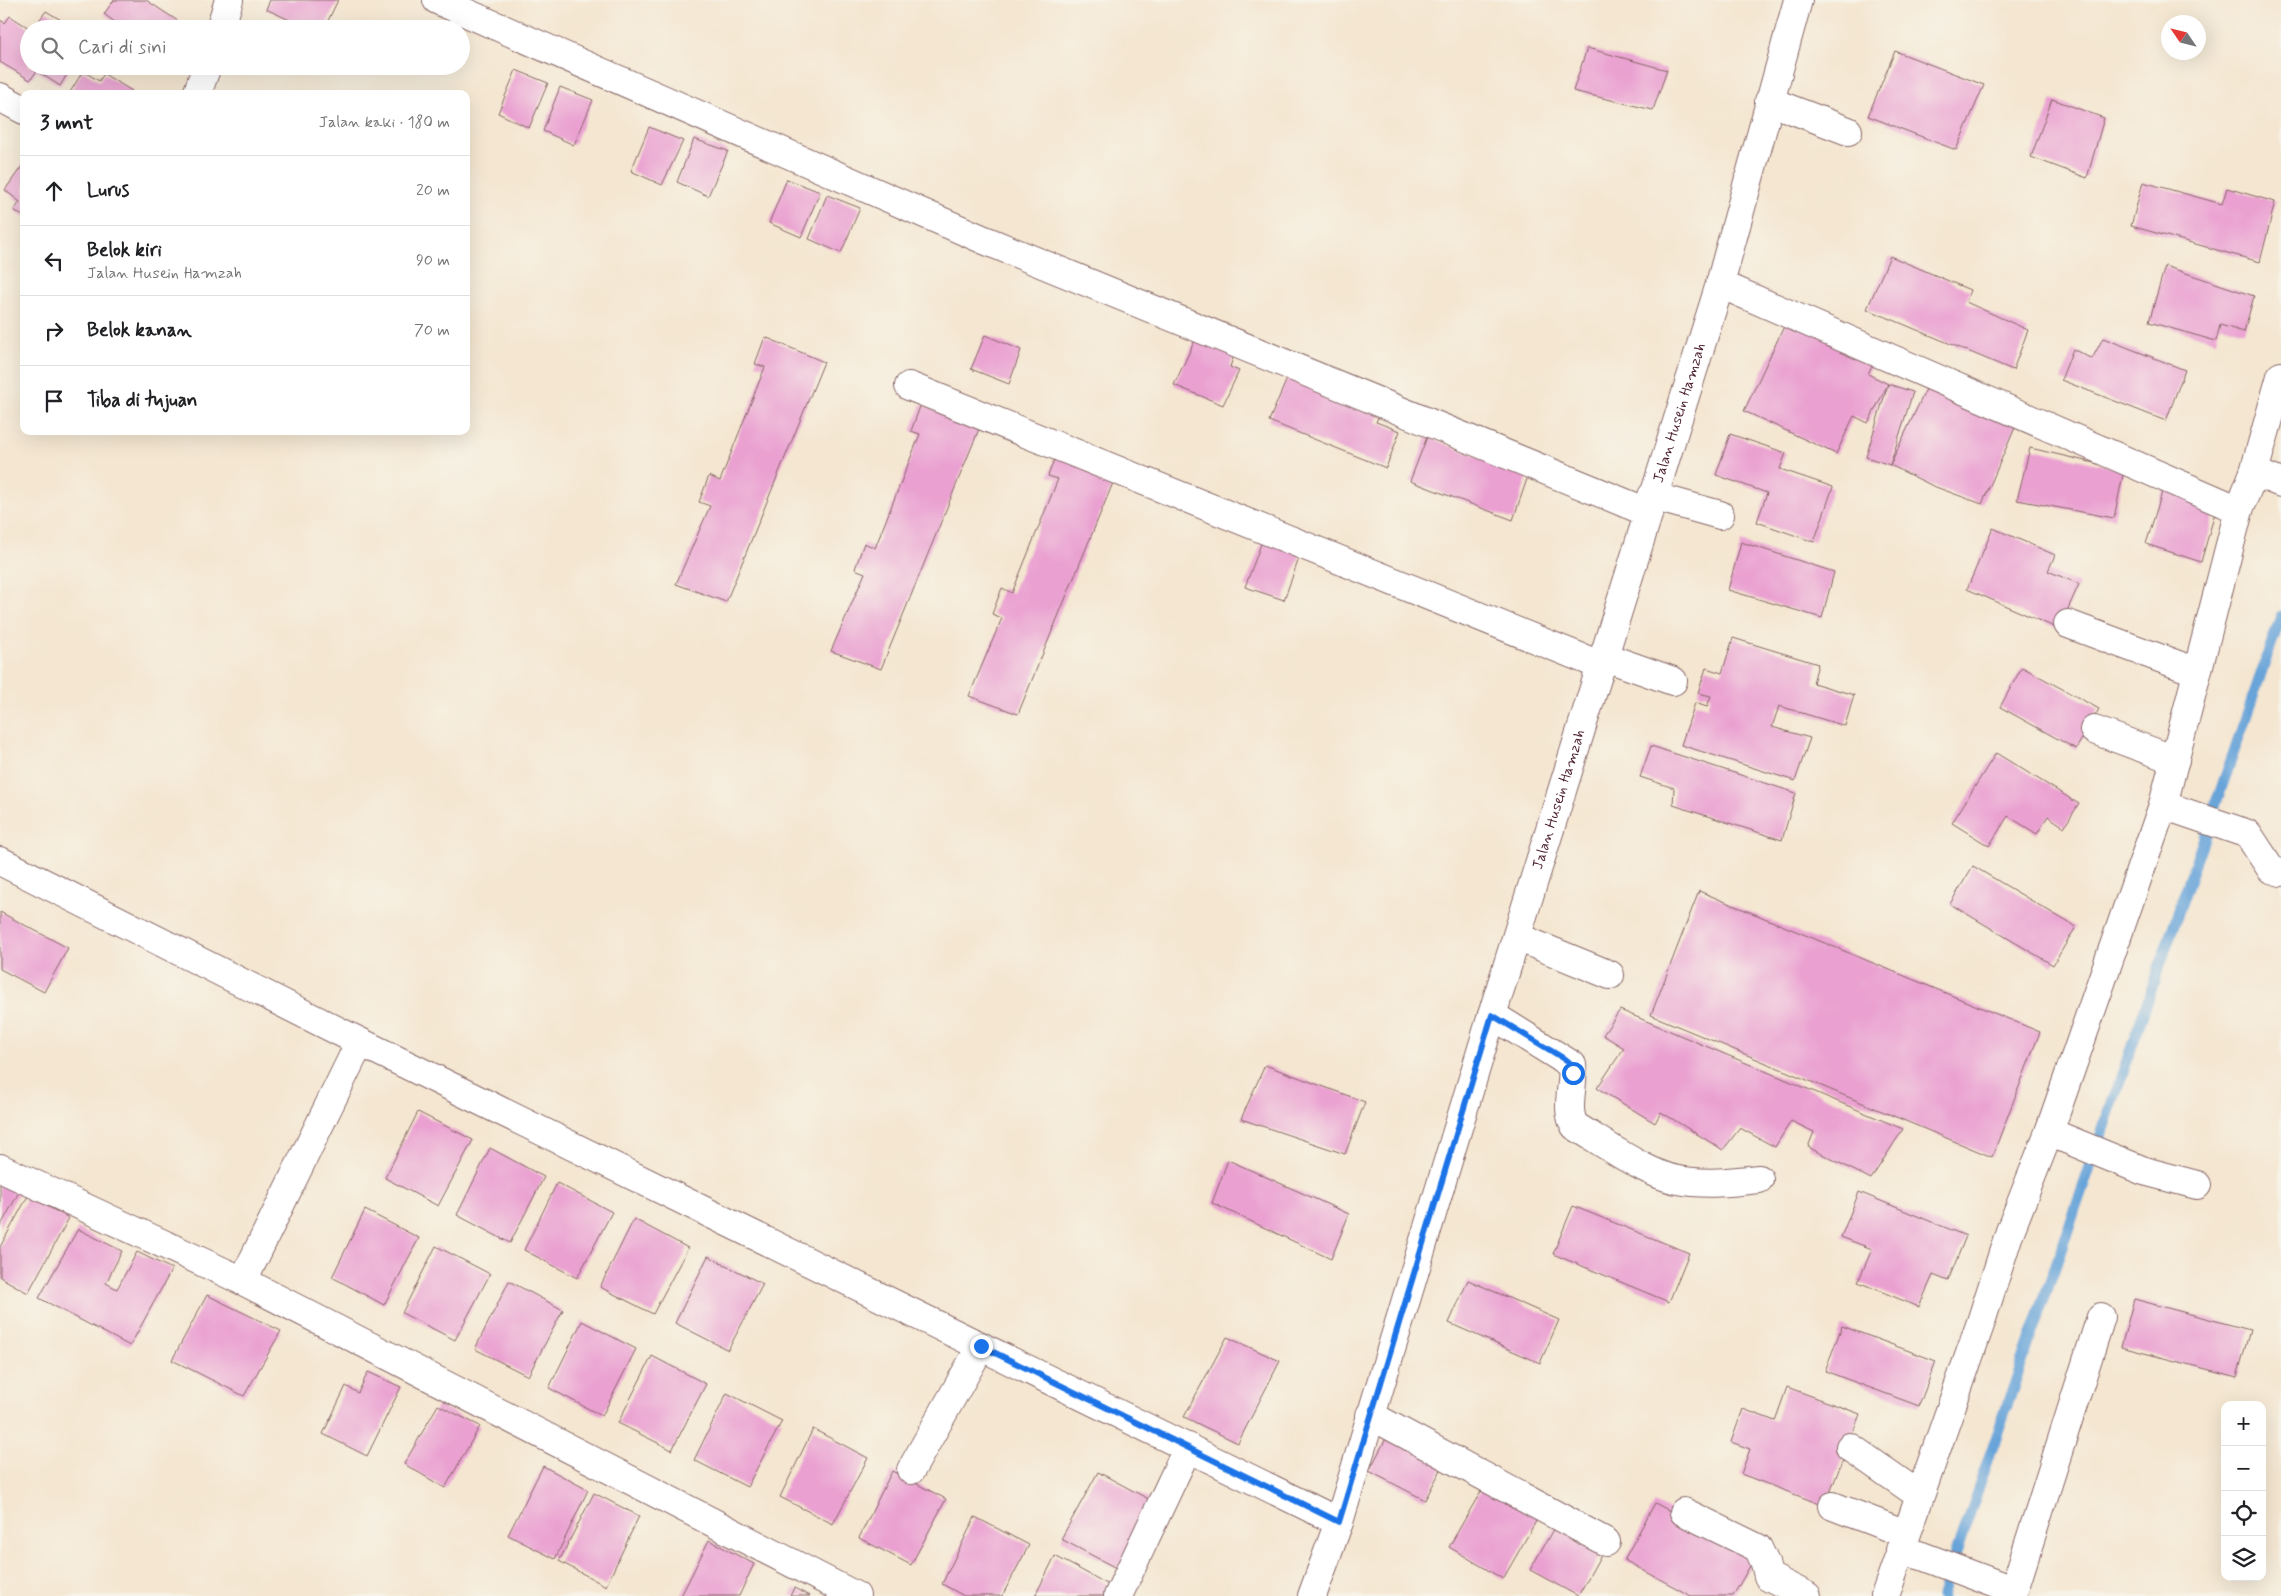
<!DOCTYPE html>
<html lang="id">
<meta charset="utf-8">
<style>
body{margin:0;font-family:Mynerve,sans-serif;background:#f2f2f2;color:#202124}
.controls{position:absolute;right:15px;bottom:15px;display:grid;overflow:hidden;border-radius:10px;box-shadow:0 5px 20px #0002}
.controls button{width:45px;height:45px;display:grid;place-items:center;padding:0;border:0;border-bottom:1px solid #e0e0e0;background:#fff;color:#202124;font:25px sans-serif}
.compass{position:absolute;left:2161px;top:15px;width:45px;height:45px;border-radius:50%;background:#fff;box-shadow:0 5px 20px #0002;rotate:305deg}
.stop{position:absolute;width:15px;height:15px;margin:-11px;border:4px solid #1a73e8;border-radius:50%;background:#fff}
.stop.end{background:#1a73e8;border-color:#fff;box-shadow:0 1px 5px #0008}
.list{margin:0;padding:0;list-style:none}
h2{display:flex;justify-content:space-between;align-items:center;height:65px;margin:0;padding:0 20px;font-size:21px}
h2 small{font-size:16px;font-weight:400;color:#757577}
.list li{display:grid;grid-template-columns:32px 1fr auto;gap:15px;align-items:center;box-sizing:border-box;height:70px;padding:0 20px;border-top:1px solid #e0e0e0}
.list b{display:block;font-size:19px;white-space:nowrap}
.list p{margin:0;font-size:16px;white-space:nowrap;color:#757577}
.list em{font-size:16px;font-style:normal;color:#757577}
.icon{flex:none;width:28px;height:28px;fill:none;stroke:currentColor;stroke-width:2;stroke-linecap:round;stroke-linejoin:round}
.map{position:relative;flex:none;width:2281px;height:1596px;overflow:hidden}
.search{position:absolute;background:#fff;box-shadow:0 5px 20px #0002;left:20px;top:20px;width:450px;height:55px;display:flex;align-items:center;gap:12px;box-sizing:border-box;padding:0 18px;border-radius:28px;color:#757577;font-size:19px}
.panel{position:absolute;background:#fff;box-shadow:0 5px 20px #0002;left:20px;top:90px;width:450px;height:345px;border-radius:10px}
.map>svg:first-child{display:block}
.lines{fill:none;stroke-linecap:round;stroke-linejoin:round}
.stream{stroke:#68a4d9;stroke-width:11}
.building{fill:#eaa1d1}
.minor-casing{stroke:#866565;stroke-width:30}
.minor{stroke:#fff;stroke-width:28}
.route{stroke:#1a73e8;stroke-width:6}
.labels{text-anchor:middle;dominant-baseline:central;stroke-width:4;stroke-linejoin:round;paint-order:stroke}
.street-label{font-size:15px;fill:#4a1f2b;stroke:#f7f3e8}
</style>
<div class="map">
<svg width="2281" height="1596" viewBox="0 0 2281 1596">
<rect width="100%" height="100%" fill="#f7f3e8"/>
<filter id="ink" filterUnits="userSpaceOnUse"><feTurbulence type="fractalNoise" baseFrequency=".02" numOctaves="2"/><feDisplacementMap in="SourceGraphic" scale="10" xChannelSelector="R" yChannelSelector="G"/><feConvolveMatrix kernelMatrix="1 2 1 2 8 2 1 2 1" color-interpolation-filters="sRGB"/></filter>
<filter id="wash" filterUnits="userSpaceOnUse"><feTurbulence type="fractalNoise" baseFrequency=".0096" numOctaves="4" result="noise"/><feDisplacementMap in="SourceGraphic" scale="20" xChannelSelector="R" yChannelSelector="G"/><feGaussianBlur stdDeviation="1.12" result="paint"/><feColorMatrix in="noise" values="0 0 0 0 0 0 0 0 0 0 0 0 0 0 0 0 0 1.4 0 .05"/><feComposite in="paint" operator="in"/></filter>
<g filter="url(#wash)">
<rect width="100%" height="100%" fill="#f4e6d0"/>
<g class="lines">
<path class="stream" d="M1941 1596 2281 616"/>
</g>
<g id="blocks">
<path class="building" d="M114 0H146L184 25 182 29H118L120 26 104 14Z
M270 0H338L324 29H309L266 9Z
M46 11 76 29H33Z
M10 16 29 28V66H72L60 86 37 71 30 80 0 62V20L5 23Z
M1587 48 1667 70 1653 110 1573 91Z
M1895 51 1984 85 1956 150 1868 116Z
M516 70 548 83 529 128 498 113Z
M83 71 99 81 104 74 132 91 130 94H69Z
M560 87 593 100 574 145 543 131Z
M2052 99 2104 118 2087 178 2031 157Z
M649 127 683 141 662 185 631 171Z
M694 139 728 151 708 196 677 182Z
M24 163V217L14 210 20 202 5 190Z
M787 179 820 192 801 237 769 223Z
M2143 182 2222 204 2227 188 2275 202 2260 262 2131 226Z
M827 195 860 208 841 253 809 239Z
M1890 256 1970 290 1966 302 2028 330 2013 370 1867 309Z
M2165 266 2254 296 2244 332 2220 325 2216 341 2149 322Z
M1787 320 1874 361 1868 374 1888 384 1868 423 1854 416 1836 454 1744 411Z
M985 335 1021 350 1009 384 971 369Z
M765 337 824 362 726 602 676 584 710 506 699 502 709 476 720 481 765 367 755 364Z
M2103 338 2185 370 2166 421 2061 380 2073 349 2092 359Z
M1195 340 1234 355 1230 367 1239 371 1223 405 1174 385Z
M1289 374 1382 409 1376 422 1400 431 1386 468 1269 421Z
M1888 384 1913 392 1890 465 1866 457Z
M1927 387 2017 423 1982 504 1933 486 1890 465Z
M921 404 979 429 881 669 831 651 865 573 855 569 864 543 875 548 920 434 911 431Z
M1730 434 1786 453 1780 469 1833 487 1814 542 1757 522 1767 493 1716 475Z
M1427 437 1528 476 1513 520 1410 481Z
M2030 448 2124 470 2114 518 2017 500Z
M1058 449 1117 473 1018 714 969 696 1002 618 992 614 1002 588 1012 593 1058 479 1048 476Z
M2164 486 2218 502 2201 562 2146 544Z
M1993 528 2055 555 2048 571 2079 584 2059 629 1967 589Z
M1264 536 1302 550 1284 600 1245 587Z
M1741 542 1834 572 1822 618 1728 590Z
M1733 638 1818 664 1813 683 1854 695 1845 726 1779 706 1772 727 1810 738 1795 781 1681 745 1695 703 1707 707 1711 696 1698 693 1706 668 1722 673Z
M2022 667 2099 709 2076 749 2000 707Z
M1651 746 1796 793 1782 840 1673 805 1674 788 1640 777Z
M1996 753 2079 804 2064 827 2048 816 2037 834 2008 816 1989 846 1952 823Z
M1973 866 2076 927 2053 965 1950 904Z
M1699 891 2040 1032 1992 1157 1651 1015Z
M0 912 68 948 44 992 0 969Z
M1620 1010 1903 1129 1871 1179 1808 1147 1814 1132 1791 1121 1775 1147 1740 1128 1723 1150 1661 1112 1655 1123 1597 1088 1624 1048 1603 1035Z
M1265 1065 1365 1102 1345 1154 1241 1119Z
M418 1112 473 1140 438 1206 385 1178Z
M490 1148 544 1177 510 1243 457 1215Z
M1228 1160 1349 1214 1331 1259 1212 1203Z
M0 1181 19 1192 0 1227Z
M557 1183 612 1212 577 1278 524 1250Z
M1859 1192 1966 1236 1948 1281 1933 1275 1919 1307 1858 1282 1872 1249 1841 1237Z
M28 1196 69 1218 28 1293 0 1277V1247Z
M1573 1206 1689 1253 1669 1302 1553 1254Z
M365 1210 419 1238 384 1305 332 1277Z
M634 1219 688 1248 653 1314 600 1287Z
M78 1229 122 1251 106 1283 117 1289 137 1252 172 1269 130 1346 39 1298Z
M436 1246 490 1274 455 1340 402 1313Z
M708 1256 763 1284 728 1350 675 1323Z
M1468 1280 1559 1320 1540 1363 1449 1323Z
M509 1281 563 1310 528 1376 475 1349Z
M207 1295 281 1331 244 1396 172 1360Z
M2134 1299 2250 1330 2237 1377 2121 1347Z
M582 1321 636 1349 602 1416 549 1388Z
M1842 1326 1936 1361 1919 1406 1825 1371Z
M1227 1337 1280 1361 1238 1443 1184 1417Z
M652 1356 706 1384 672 1450 618 1423Z
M368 1372 401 1387 367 1456 323 1434 346 1386 358 1393Z
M1787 1387 1860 1414 1825 1506 1741 1474 1750 1449 1731 1442 1743 1409 1775 1421Z
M727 1393 782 1421 747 1487 694 1460Z
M438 1405 480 1426 445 1488 404 1464Z
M813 1429 868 1458 833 1524 780 1497Z
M1390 1431 1446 1460 1425 1500 1369 1471Z
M543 1466 588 1490 555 1559 508 1535Z
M892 1471 946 1499 911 1565 859 1538Z
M1098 1472 1156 1503 1118 1569 1061 1539Z
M1485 1484 1539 1516 1503 1579 1449 1547Z
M594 1493 639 1516 606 1586 559 1561Z
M1655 1503 1755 1557 1733 1596H1691L1624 1560Z
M975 1517 1029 1545 1002 1596H964L942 1584Z
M1555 1526 1602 1553 1578 1596 1530 1570Z
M709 1540 754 1564 739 1596H681Z
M1055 1556 1109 1585 1103 1596H1035Z
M794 1588 810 1596H790Z"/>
</g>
</g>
<g filter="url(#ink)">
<use href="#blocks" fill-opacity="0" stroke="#866565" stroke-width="1"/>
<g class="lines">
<defs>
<g id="minor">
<path d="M437 0 982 239 1647 512"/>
<path d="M220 29 229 0"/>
<path d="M197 94 207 66"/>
<path d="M0 97 24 110"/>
<path d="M1769 101 1848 131"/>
<path d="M1720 284 2239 510"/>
<path d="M909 386 1602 666"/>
<path d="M2254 472 2281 483"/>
<path d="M1652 496 1720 515"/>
<path d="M2068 624 2197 672"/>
<path d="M1605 657 1673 681"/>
<path d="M2094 730 2175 760"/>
<path d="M2163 805 2248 834 2271 869 2281 872"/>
<path d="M0 861 360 1042 1339 1522"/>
<path d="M1517 937 1610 975"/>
<path d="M1492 1015 1572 1065C1575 1084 1564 1109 1575 1126 1602 1142 1648 1175 1678 1180 1705 1185 1732 1182 1759 1179"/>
<path d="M2049 1132 2144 1171 2197 1185"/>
<path d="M0 1168 243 1281 856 1596"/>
<path d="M243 1281 360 1042"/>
<path d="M1370 1415 1606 1542"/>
<path d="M1850 1447 1919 1495"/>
<path d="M911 1470 981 1346"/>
<path d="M1833 1506 1906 1534"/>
<path d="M1684 1512 1758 1548 1765 1563 1768 1576 1807 1596"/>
<path d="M1900 1550 1922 1556 2007 1588 2015 1587 2101 1317"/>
<path d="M1118 1596 1188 1447"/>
<path id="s1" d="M1312 1596 1339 1522 1492 1015 1720 284 1798 0"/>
<path d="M1885 1596 1981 1322 2010 1231 2049 1132 2163 805 2239 510 2254 472 2281 376"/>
</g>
</defs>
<use href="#minor" class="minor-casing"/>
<use href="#minor" class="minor"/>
</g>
</g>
<g class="lines" filter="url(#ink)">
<path class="route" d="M981 1346 1339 1522 1492 1015 1568 1061 1572 1065 1573 1073"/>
</g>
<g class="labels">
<g class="street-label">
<text stroke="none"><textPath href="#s1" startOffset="1239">Jalan Husein Hamzah</textPath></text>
<text stroke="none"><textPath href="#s1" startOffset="834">Jalan Husein Hamzah</textPath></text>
</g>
</g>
</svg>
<div class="controls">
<button>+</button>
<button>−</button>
<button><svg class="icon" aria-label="locate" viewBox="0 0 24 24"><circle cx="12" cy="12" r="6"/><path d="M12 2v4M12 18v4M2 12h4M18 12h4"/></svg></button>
<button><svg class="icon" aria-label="layers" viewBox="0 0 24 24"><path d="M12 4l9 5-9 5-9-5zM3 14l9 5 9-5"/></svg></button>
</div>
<svg class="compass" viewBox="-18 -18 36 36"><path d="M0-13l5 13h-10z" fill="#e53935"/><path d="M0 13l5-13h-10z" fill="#757577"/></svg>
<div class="stop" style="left:1573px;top:1073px"></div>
<div class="stop end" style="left:981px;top:1346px"></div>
<div class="search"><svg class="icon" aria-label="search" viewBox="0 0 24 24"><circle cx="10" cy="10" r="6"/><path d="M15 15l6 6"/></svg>Cari di sini</div>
<section class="panel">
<h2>3 mnt<small>Jalan kaki · 180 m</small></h2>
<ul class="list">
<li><svg class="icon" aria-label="ahead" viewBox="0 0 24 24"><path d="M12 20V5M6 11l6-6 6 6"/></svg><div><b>Lurus</b></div><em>20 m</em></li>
<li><svg class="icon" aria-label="left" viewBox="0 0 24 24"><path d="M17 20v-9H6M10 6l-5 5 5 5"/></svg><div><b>Belok kiri</b><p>Jalan Husein Hamzah</p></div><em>90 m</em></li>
<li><svg class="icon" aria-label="right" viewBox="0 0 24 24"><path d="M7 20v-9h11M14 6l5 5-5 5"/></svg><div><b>Belok kanan</b></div><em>70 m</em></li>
<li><svg class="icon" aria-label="arrive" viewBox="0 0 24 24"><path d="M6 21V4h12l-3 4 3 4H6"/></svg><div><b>Tiba di tujuan</b></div></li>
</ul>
</section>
</div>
